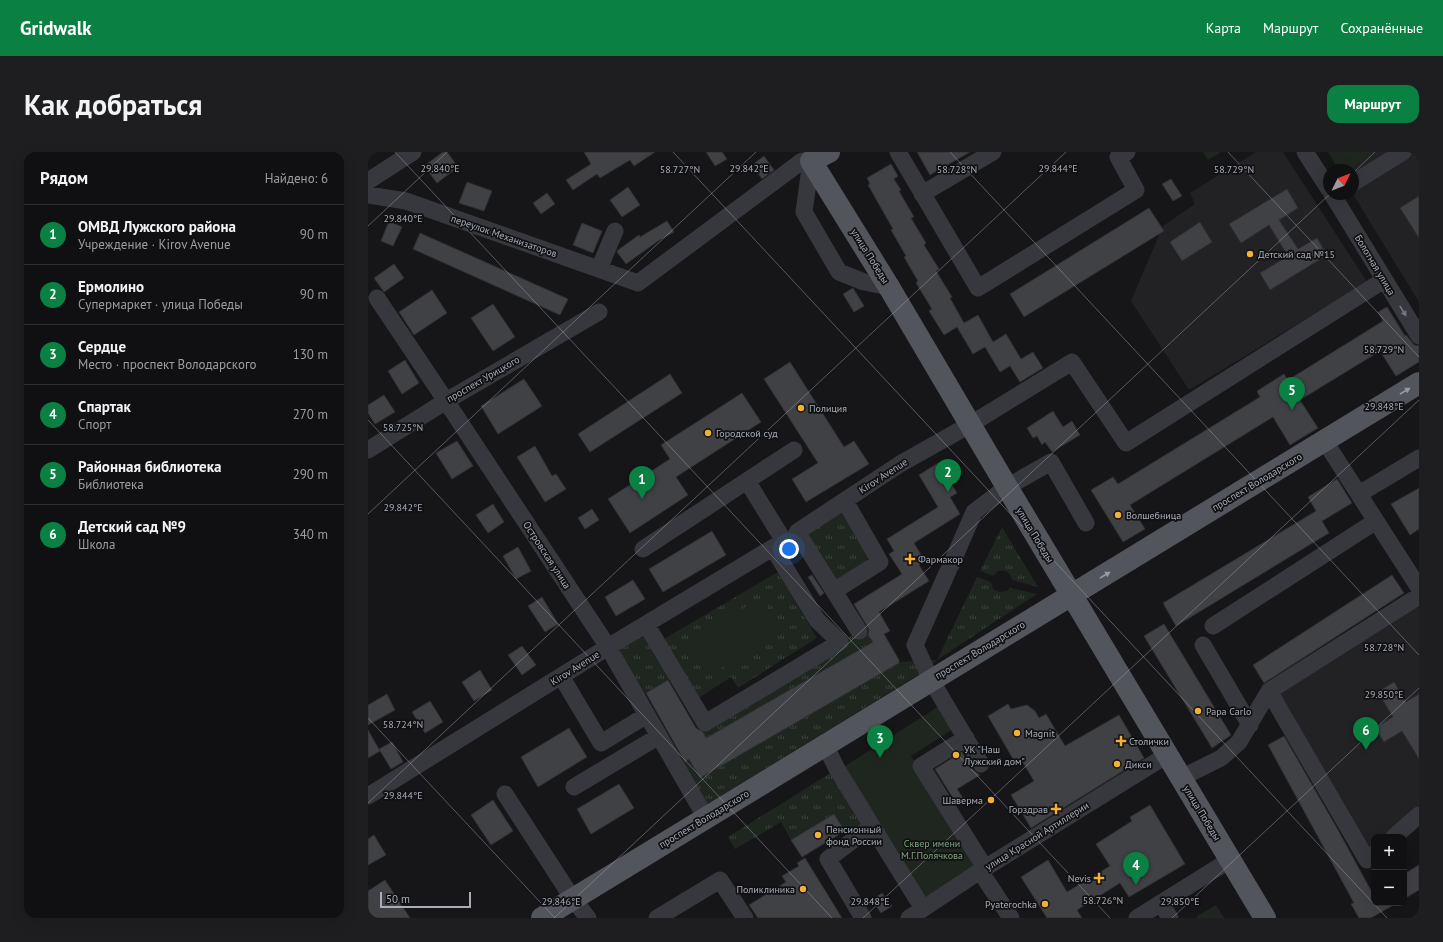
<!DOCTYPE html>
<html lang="ru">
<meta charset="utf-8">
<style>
body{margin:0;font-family:"PT Sans",sans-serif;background:#1e1e20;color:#f1f3f6}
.controls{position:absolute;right:12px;bottom:12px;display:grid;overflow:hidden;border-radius:8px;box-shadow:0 4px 16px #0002}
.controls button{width:36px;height:36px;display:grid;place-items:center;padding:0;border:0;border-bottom:1px solid #303032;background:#101012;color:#f1f3f6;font:20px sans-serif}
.compass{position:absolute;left:955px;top:12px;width:36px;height:36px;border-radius:50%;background:#101012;box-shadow:0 4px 16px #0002;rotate:47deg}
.scale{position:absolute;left:12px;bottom:10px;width:91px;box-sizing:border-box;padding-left:4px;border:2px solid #a8adb8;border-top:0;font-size:11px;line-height:14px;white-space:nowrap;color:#a8adb8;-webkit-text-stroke:3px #111113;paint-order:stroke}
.you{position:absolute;left:421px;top:397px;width:14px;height:14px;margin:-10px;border:3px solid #fff;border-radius:50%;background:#1a73e8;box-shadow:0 0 0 6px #1a73e833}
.badge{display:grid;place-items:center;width:26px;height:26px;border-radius:50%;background:#0b8043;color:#fff;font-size:13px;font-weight:700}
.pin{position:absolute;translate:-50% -33px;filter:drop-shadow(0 1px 2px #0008)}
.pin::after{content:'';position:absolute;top:21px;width:14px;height:12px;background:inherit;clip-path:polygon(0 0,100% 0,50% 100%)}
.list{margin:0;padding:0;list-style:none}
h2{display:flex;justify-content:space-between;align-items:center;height:52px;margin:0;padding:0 16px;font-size:17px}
h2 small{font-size:13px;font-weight:400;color:#9c9d9f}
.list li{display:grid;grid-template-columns:26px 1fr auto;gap:12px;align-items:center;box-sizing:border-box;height:60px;padding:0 16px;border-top:1px solid #303032}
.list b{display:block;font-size:15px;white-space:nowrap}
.list p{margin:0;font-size:13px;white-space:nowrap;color:#9c9d9f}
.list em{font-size:13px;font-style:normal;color:#9c9d9f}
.map{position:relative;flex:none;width:1051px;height:766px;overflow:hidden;border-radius:12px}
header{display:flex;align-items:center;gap:24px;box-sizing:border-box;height:56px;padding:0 20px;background:#0b8043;color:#fff}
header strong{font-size:19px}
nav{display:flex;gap:22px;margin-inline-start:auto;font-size:14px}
.intro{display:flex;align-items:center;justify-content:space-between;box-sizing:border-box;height:96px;padding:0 24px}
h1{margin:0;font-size:28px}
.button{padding:10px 18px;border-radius:12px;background:#0b8043;color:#fff;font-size:14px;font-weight:700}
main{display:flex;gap:24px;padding:0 24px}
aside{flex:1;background:#101012;border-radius:12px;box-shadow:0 4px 16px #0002}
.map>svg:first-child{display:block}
.built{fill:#222225}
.grass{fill:url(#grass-tufts)}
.green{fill:#1e261f}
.building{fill:#404145;stroke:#303034}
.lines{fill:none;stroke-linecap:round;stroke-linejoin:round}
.minor{stroke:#37383d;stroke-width:17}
.major{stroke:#53555c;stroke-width:22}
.oneway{fill:#757881}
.oneway2{fill:#979ba6}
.ticks{fill:none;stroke:#a8adb8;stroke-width:1;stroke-opacity:0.45}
.poi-dot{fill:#f2b134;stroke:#111113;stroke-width:1.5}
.labels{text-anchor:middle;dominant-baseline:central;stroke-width:3.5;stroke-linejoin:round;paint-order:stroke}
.street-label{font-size:10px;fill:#a8adb8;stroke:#111113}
.poi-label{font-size:10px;fill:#a8adb8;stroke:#111113;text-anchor:start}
.park-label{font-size:10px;fill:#7fa381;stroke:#111113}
.ticks-label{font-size:10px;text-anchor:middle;fill:#a8adb8;stroke:#111113;stroke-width:3.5;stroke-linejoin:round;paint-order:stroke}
</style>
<header>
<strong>Gridwalk</strong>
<nav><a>Карта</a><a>Маршрут</a><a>Сохранённые</a></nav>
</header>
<div class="intro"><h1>Как добраться</h1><a class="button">Маршрут</a></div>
<main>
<aside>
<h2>Рядом<small>Найдено: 6</small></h2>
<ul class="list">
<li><span class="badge">1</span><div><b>ОМВД Лужского района</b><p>Учреждение · Kirov Avenue</p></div><em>90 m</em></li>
<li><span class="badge">2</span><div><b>Ермолино</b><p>Супермаркет · улица Победы</p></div><em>90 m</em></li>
<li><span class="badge">3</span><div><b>Сердце</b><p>Место · проспект Володарского</p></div><em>130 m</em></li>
<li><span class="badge">4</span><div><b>Спартак</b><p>Спорт</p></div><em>270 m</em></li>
<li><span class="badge">5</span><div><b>Районная библиотека</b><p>Библиотека</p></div><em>290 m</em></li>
<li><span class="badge">6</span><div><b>Детский сад №9</b><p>Школа</p></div><em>340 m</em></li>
</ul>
</aside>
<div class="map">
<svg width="1051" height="766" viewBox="0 0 1051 766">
<defs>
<pattern id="grass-tufts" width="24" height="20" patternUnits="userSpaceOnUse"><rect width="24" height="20" fill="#1e261f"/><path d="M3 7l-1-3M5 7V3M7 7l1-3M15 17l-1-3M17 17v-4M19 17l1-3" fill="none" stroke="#3c433d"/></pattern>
</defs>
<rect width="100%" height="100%" fill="#161618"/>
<path class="built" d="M888 0H915L999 130 821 238 763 149 795 74 827 52 822 41Z
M960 0H1051V150L985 42V18H971Z
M1051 452V656L1016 685H1006V694L1002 697 911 541Z"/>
<path class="grass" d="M477 349 512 410 466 439 429 380Z
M634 375 670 435 644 428C643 420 637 417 630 419L625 424 612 419Z
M410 420 449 486 370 536 363 525 324 550 337 571 490 480 493 472 505 490 338 586 304 526 276 542 243 493 278 472 289 491Z
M609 425 623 430 625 437 632 440 639 439 642 436 669 442 569 508 558 518 338 653 313 612 321 607 332 626 533 510 569 508Z
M469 617 504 674 484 690 466 662 423 688 413 670 367 697 360 685Z"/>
<path class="green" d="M835 0H853L840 8Z
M960 0H1009L980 18H971Z
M393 446 414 480 340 524 319 490Z
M576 551 590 574 543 604 611 715 559 748 477 614Z
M848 753 856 766H830L829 764Z"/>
<path class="building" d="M75 0H79L90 15 69 31 56 14Z
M216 0H287L266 14 262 8 232 26 229 22 205 38 198 28 223 12Z
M338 0H354L359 7 347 14Z
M549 0H602L562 23Z
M396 4 406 18 394 27 384 13Z
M523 12 530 24 526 27 533 38 531 39 546 65 543 66 558 91 556 93 571 117 568 119 584 145 582 146 596 171 610 163 625 190 638 182 653 207 665 200 675 216 652 230 642 214 632 220 617 195 605 202 589 175 576 183 561 159 564 157 548 131 550 129 536 105 538 104 523 78 525 77 500 33 502 32 499 26Z
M803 27 814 44 805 49 794 32Z
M99 30 124 39 116 59 91 51Z
M260 35 272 53 254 65 242 48Z
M919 37 930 56 911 68 930 97 949 86 959 103 902 138 892 121 920 104 901 73 873 91 861 72Z
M179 41 187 52 173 62 165 51Z
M1051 44V86L1032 56Z
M781 56 796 79 656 165 642 142Z
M21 69 34 75 25 94 13 89Z
M299 69 306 80 290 89 258 112 249 100 250 98 271 83 272 85Z
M832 70 844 90 814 109 802 90Z
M214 71 234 79 225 101 205 93Z
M52 81 200 147 192 163 45 97Z
M26 112 36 126 16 140 6 126Z
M485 136 496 154 486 160 475 142Z
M64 138 79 161 46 183 31 160Z
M125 152 147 185 125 199 103 166Z
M1019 155 1037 184 1038 183 1046 193 1051 194V210L1028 224 1012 199 932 248 950 276 935 285 922 293 905 265 762 353 777 377 755 390 723 338 745 325 750 332 892 245 889 239 908 227 916 222 920 228 1015 169 1010 160Z
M37 208 51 231 34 242 20 219Z
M422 210 476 295 486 289 501 312 438 350 424 327 450 311 396 227Z
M302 222 314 241 222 300 210 282Z
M156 227 174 254 130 282 113 254Z
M374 241 393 270 308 325 320 343 262 381 240 347 302 307 293 293Z
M16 243 27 260 7 272 0 261V253Z
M685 259 695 275 704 269 712 283 684 300 677 290 674 293 669 284 665 286 659 276Z
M89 289 105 314 84 327 68 301Z
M167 294 184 324 188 322 198 337 177 350 149 305Z
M570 311 589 341 582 345 592 362 546 391 557 409 551 413 561 429 511 460 522 479 516 482 531 508V511L332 626 321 607 317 610 278 541 300 528 328 576 335 580 338 586 505 490 500 483 501 478 499 474 486 452 534 422 521 402 526 399 519 387 570 355 551 323Z
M969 327 984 351 954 369 961 381 808 474 795 451 948 359 940 345Z
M1051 336V377L1042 383 1023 352Z
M125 352 136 370 120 381 108 363Z
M224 357 231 368 217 377 210 366Z
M344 379 358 403 295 440 281 417Z
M150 395 163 419 148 427 135 404Z
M444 423 456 441 452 444 440 425Z
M1024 423 1036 441 896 531 885 513Z
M265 428 277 447 248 464 237 445Z
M174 445 190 472 177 480 160 454Z
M796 472 863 583 844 596 776 484Z
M154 494 168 513 154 523 140 503Z
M112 518 124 538 106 549 94 530Z
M1026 530 1038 550 1051 542V607L1034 579 1016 590 1007 576 1025 565 1010 540Z
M19 542 27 558 0 573V553Z
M62 549 75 570 57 581 44 560Z
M640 552 643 557 659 553 667 559 671 566 678 562 697 594 751 563 776 606 663 676 643 643 666 629 654 609 648 612 620 564Z
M201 576 219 605 170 635 153 605Z
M0 578 12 599 0 606Z
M916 584 970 678 1006 744V751H1029L1003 766H991L983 752 986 751 900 593Z
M24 590 35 610 23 617 11 597Z
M594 600 604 617 612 623 589 637 595 646 588 651 567 617Z
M251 632 266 656 223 682 209 657Z
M125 648 145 679 123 693 103 663Z
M782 653 817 712 761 745 752 731 709 758 714 766H679L653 725 680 708 699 740 742 714 728 692 764 669 762 665Z
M466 662 477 679 434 705 423 688Z
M6 683 18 703 0 713V687Z
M437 706 474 766H390L381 753 418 730 414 724 431 714 429 711Z
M1051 713V738L1036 747V722Z
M17 728 42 766H0V739Z
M514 741 524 754 513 761 504 748Z"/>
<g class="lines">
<path class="minor" d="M530 0 610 136 768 38 750 5 759 0
M937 0 961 37
M443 9 436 60 471 120 496 130 521 135
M0 29 45 0
M985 31 1035 0
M554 42 625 0
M964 42 1051 184
M0 43 38 49 270 131 434 9H443
M231 117 247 79
M9 146 78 249 240 495 338 666
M956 288 1051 436
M0 298 78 249 231 160
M991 342 1051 306
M275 397 426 298
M583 413 606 360 639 335 683 310 718 371
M580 419 547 493 563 528 613 612
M466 439 512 410 477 349
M278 472 337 571 472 490 449 468 405 396
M845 474 1008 369
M491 479 429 380 532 312 603 272 704 210 758 291 1016 128
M835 493 882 573
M193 524 233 591 279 563
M901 539 999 708 1006 702
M598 586 553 614 614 711
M457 593 469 617 504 674 460 707 495 766
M813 626 853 606 871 590 901 539 1051 444
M206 635 291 584
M137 642 205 747 220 766
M0 644 240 495 416 389 379 329
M504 674 549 747
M1026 685 1051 663
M612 719 643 766
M793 751 802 766
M289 766 352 728 377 766
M541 766 612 719 799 603
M769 766 862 708"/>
<path class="major" d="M461 0 443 9 521 135 639 335 897 766
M174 766 1051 231"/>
</g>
<defs><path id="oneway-solid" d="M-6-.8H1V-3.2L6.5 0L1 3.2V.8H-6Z"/></defs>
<use class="oneway" href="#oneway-solid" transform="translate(1035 159) rotate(58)"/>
<g class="oneway2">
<use href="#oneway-solid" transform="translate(1037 239) rotate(-31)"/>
<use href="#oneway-solid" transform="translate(737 423) rotate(-31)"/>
</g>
<path class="ticks" d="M27 0 742 766M305 0 1019 766M582 0 1051 503M860 0 1051 205M985 21 1007 0M0 74 79 0M0 268 464 766M0 362 388 0M0 566 187 766M0 651 698 0M186 766 962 42M495 766 1051 248M804 766 1051 536"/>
<g class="poi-dot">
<circle cx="882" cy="102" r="4"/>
<circle cx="433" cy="256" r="4"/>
<circle cx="340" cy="281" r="4"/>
<circle cx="750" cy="363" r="4"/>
<path d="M540 401h4v4h4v4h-4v4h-4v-4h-4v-4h4z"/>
<circle cx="830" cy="559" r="4"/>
<circle cx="649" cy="581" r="4"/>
<path d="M751 583h4v4h4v4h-4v4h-4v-4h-4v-4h4z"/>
<circle cx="588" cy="603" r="4"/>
<circle cx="749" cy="612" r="4"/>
<circle cx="623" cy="648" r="4"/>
<path d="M686 651h4v4h4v4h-4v4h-4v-4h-4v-4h4z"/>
<circle cx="450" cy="683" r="4"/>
<path d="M729 720h4v4h4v4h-4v4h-4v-4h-4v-4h4z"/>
<circle cx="435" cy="737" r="4"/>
<circle cx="677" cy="752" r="4"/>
</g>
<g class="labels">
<g class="street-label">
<text transform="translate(136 84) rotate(19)">переулок Механизаторов</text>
<text transform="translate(502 104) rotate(58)">улица Победы</text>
<text transform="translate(1007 113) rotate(59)">Болотная улица</text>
<text transform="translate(115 227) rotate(-30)">проспект Урицкого</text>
<text transform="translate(515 324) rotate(-33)">Kirov Avenue</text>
<text transform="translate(889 330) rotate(-31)">проспект Володарского</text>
<text transform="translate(667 383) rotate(59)">улица Победы</text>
<text transform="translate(179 403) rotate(57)">Островская улица</text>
<text transform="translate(612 498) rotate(-31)">проспект Володарского</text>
<text transform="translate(207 516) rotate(-32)">Kirov Avenue</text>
<text transform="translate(834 661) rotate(59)">улица Победы</text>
<text transform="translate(336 667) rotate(-31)">проспект Володарского</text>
<text transform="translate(669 684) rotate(-32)">улица Красной Артиллерии</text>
</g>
<g class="poi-label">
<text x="890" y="102">Детский сад №15</text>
<text x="441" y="256">Полиция</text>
<text x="348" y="281">Городской суд</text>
<text x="758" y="363">Волшебница</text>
<text x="550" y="407">Фармакор</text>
<text x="838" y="559">Papa Carlo</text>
<text x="657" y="581">Magnit</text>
<text x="761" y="589">Столички</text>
<text x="596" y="597">УК "Наш<tspan x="596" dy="12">Лужский дом"</tspan></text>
<text x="757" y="612">Дикси</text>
<text x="615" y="648" text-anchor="end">Шаверма</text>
<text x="680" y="657" text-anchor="end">Горздрав</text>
<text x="458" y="677">Пенсионный<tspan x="458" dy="12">фонд России</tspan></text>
<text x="723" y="726" text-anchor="end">Nevis</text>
<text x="427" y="737" text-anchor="end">Поликлиника</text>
<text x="669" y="752" text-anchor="end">Pyaterochka</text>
</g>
<g class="park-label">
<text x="564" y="691">Сквер имени<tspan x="564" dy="12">М.Г.Полячкова</tspan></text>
</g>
</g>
<g class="ticks-label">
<text x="381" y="20">29.842°E</text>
<text x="72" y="20">29.840°E</text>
<text x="690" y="20">29.844°E</text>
<text x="589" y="21">58.728°N</text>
<text x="866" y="21">58.729°N</text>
<text x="312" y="21">58.727°N</text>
<text x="35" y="70">29.840°E</text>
<text x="1016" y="201">58.729°N</text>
<text x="1016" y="258">29.848°E</text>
<text x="35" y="279">58.725°N</text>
<text x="35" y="359">29.842°E</text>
<text x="1016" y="499">58.728°N</text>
<text x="1016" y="546">29.850°E</text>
<text x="35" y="576">58.724°N</text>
<text x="35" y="647">29.844°E</text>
<text x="735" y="752">58.726°N</text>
<text x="193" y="753">29.846°E</text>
<text x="502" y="753">29.848°E</text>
<text x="812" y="753">29.850°E</text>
</g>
</svg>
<div class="controls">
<button>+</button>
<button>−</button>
</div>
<svg class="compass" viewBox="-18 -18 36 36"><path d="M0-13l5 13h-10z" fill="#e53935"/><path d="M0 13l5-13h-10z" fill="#9c9d9f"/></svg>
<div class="scale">50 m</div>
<div class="you"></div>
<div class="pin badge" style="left:274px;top:347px">1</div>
<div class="pin badge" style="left:580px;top:340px">2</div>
<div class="pin badge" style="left:512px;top:606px">3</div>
<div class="pin badge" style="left:768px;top:733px">4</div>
<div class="pin badge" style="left:924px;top:258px">5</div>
<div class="pin badge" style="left:998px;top:598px">6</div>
</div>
</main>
